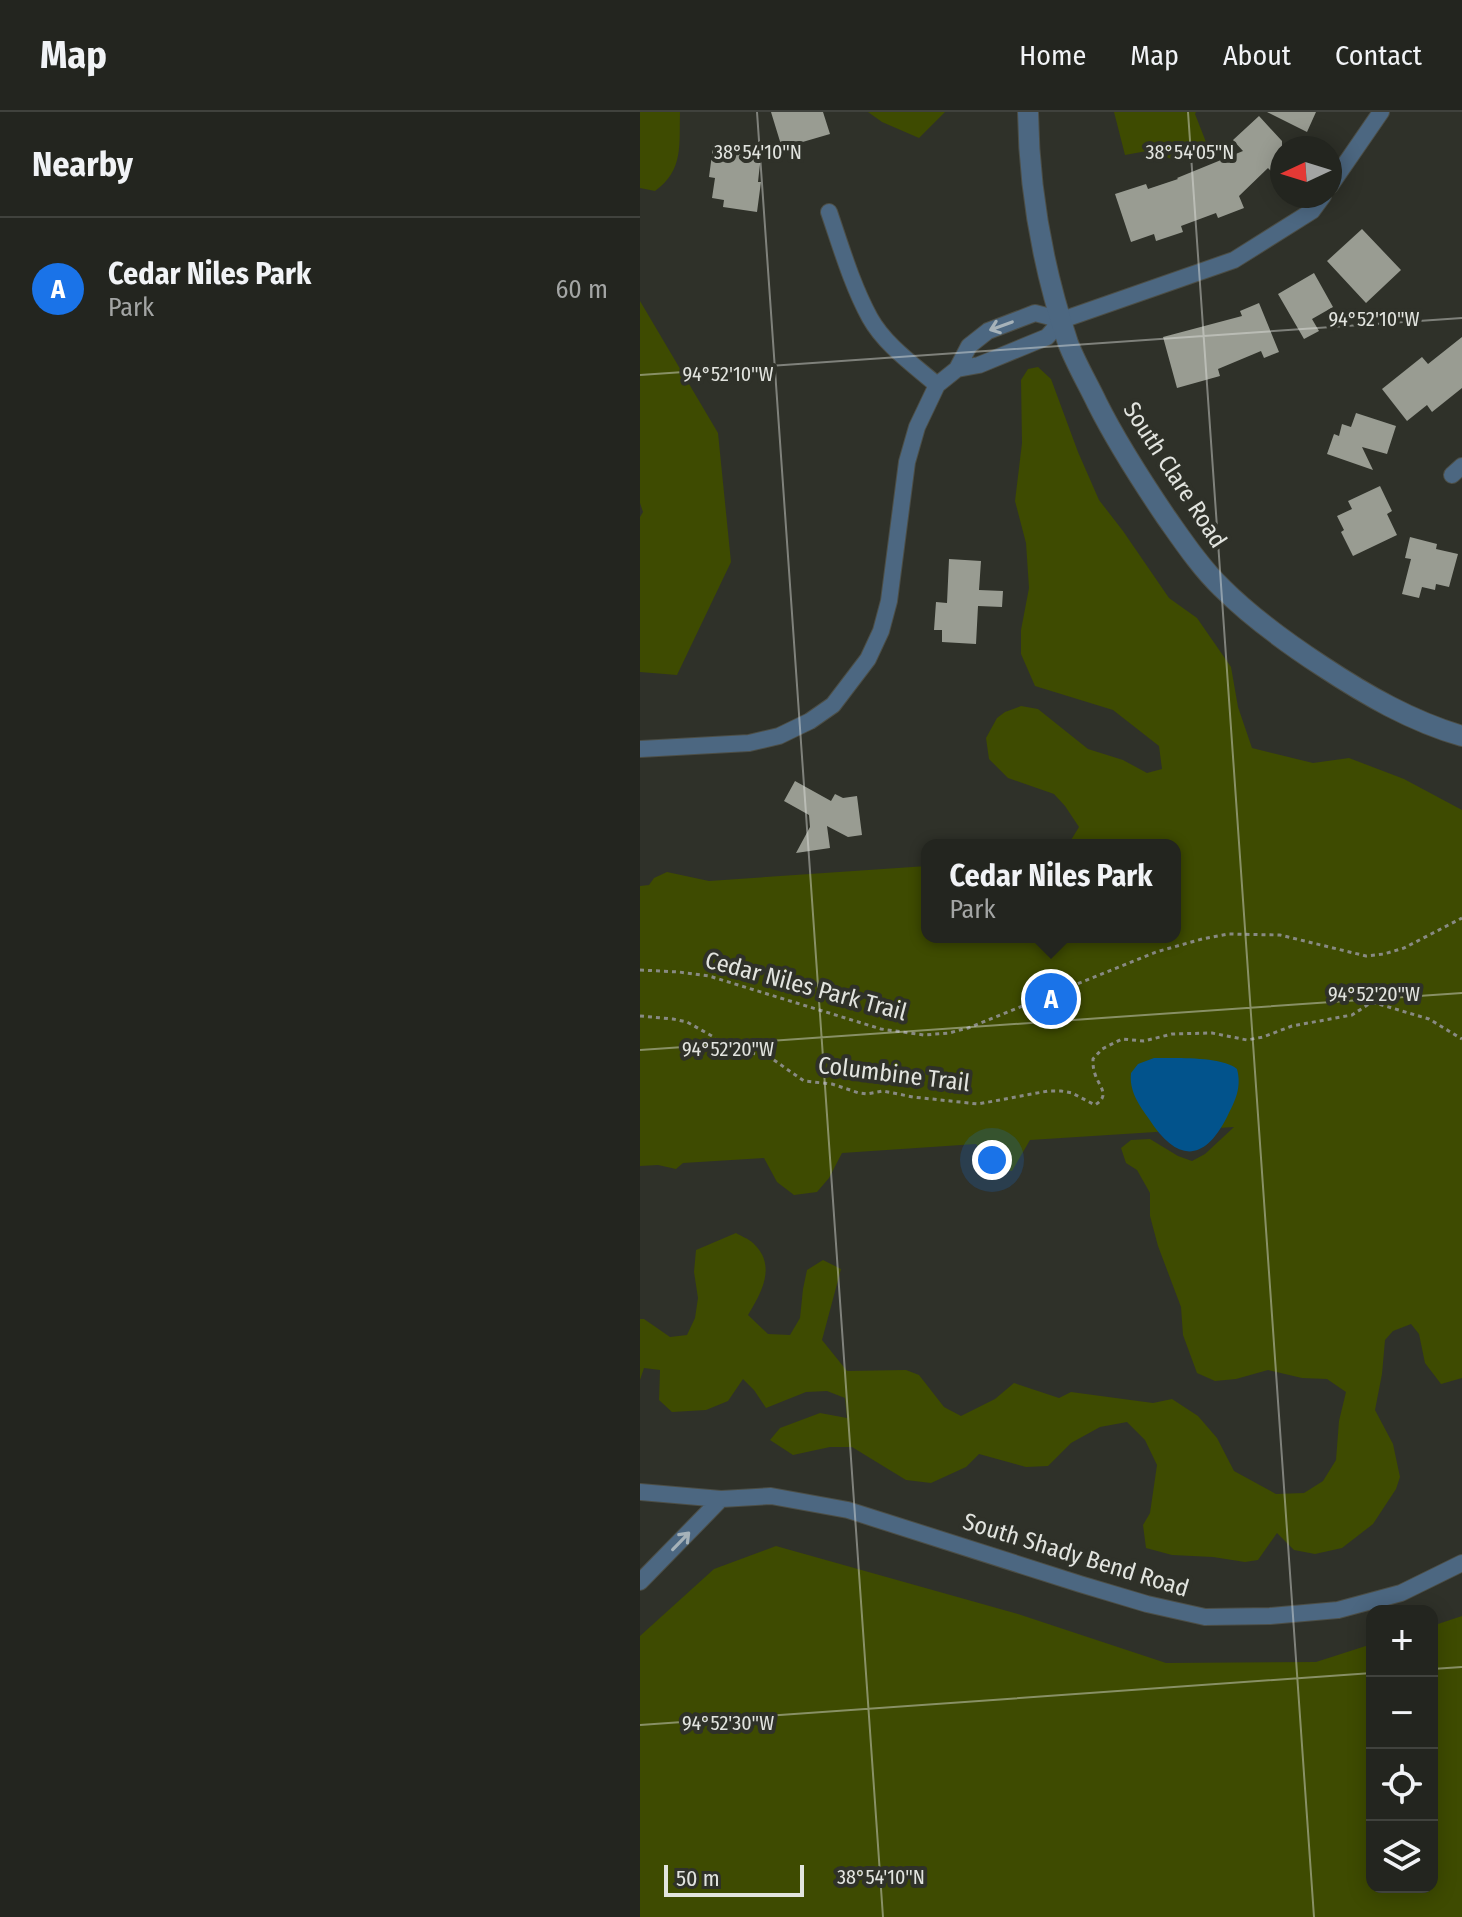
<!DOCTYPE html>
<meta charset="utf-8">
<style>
body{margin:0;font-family:"Fira Sans Condensed",sans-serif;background:#2b2d28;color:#f1f3f6}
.controls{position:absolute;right:24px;bottom:24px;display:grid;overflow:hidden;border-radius:16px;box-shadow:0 4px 20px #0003}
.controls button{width:72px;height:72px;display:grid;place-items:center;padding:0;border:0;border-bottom:2px solid #40423d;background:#23251f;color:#f1f3f6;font:40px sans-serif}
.compass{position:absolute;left:630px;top:24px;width:72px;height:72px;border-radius:50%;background:#23251f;box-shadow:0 4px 20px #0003;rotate:266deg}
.scale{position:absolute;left:24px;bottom:20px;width:140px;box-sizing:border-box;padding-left:8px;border:4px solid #e2e4df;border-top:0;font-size:22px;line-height:28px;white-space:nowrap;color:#e2e4df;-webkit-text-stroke:6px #2f3129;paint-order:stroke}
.you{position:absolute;left:352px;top:1048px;width:28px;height:28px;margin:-20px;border:6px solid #fff;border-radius:50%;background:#1a73e8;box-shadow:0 0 0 12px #1a73e833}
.badge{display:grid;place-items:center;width:52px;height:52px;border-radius:50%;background:#1a73e8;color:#fff;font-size:26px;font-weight:700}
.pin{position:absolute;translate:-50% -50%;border:4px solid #fff;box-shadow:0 2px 8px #0006}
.popup{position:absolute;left:281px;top:727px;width:260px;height:104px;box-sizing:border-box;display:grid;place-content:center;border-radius:16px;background:#23251f;filter:drop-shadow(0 2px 6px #0005);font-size:26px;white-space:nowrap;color:#a3a5a4}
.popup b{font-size:30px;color:#f1f3f6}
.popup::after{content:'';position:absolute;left:50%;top:100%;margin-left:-16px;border:16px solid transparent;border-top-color:#23251f}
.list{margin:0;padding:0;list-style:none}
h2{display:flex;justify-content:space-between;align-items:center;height:104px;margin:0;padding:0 32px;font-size:34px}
h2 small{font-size:26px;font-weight:400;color:#a3a5a4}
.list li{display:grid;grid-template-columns:52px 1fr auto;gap:24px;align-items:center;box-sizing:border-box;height:144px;padding:0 32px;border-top:2px solid #40423d}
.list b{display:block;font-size:30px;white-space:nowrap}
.list p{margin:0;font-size:26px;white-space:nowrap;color:#a3a5a4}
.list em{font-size:26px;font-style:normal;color:#a3a5a4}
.icon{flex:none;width:44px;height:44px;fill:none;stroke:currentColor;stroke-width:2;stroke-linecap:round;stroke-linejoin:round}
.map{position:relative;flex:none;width:822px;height:1805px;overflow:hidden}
header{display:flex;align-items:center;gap:48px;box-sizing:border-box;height:112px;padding:0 40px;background:#23251f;border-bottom:2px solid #40423d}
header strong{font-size:38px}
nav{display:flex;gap:44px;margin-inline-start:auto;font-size:28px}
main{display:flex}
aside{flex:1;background:#23251f}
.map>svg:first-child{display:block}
.green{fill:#3e4b01}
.water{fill:#02538c}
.building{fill:#999c92}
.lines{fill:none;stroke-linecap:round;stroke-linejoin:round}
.minor-casing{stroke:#4c4e46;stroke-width:18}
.tertiary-casing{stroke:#4c4e46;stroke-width:22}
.path{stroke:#888a83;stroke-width:3;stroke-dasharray:4 4;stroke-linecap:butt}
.minor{stroke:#4c6781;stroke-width:16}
.tertiary{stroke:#4c6781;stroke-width:20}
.oneway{stroke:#a6b2b9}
.ticks{fill:none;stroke:#e2e4df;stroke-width:2;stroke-opacity:0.45}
.labels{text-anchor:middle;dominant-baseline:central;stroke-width:8;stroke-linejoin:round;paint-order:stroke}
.street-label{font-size:24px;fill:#e2e4df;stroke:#2f3129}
.ticks-label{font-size:20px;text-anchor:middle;fill:#e2e4df;stroke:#2f3129;stroke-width:8;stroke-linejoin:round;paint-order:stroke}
</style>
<header>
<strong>Map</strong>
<nav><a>Home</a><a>Map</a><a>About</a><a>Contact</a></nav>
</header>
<main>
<aside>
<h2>Nearby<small></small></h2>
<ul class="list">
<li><span class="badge">A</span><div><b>Cedar Niles Park</b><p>Park</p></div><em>60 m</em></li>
</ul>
</aside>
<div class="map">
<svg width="822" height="1805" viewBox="0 0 822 1805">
<rect width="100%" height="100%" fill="#2f3129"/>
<path class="green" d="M0 0H40C39 33 44 58 15 79L0 76Z
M228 0H305L279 26 242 10Z
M474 0H556L555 2 566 30 538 49 507 39 485 43Z
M0 189 78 321 91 450 37 563 0 560V405L3 400 0 391Z
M398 255 411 267 438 340 459 388 483 419 529 486 557 506 591 555 598 595 612 636 673 651 709 646 764 667 822 698V1266L801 1272 785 1251 779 1222 771 1212 753 1219 745 1228 742 1262 735 1298 753 1332 760 1365 756 1377 733 1412 702 1436 675 1442 654 1438 637 1421 618 1448 605 1450 573 1445 532 1443 506 1436 503 1413 510 1401 517 1353 505 1328 487 1310 460 1315 431 1331 408 1354 386 1355 339 1342 326 1355 291 1371 266 1368 212 1335H190L153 1343 130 1328 140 1316 180 1301 207 1306 205 1286 187 1279 166 1280 126 1296 114 1278 103 1267 88 1289 66 1298 32 1300 19 1288 20 1258 4 1256 0 1268V1207H4L30 1225 47 1223 55 1206 58 1186 54 1160 56 1138 96 1121C101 1124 109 1127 113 1131 137 1153 122 1180 108 1203L128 1222 150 1223 160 1206 163 1177 167 1158 183 1148 201 1157 182 1228 207 1259 266 1258 279 1263 304 1295 321 1304 355 1287 374 1271 419 1286 431 1280 513 1291 532 1287 558 1304 577 1326 594 1359 636 1382 664 1381 683 1369 696 1348 699 1309 706 1280 687 1267 662 1266 628 1258 596 1267 575 1269 557 1261 543 1223 541 1195 518 1134 510 1104V1081L497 1058 486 1051 481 1036 491 1028 510 1027 538 1044 552 1049 565 1042 594 1015 390 1028 372 1059 353 1057 336 1032 202 1041 189 1066 177 1080 154 1083 137 1070 124 1046 43 1051 36 1057 18 1053 0 1054V774L9 773 14 766 27 760 69 769 287 754V825H535V733H428L439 715 425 694 414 682 368 666 349 647 346 626 357 606 365 600 381 594 398 597 448 637 483 648 507 661 522 657 519 634 473 598 395 574 381 542V518L389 476 386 431 375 389 382 331 381 268 388 257Z
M136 1434 378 1502 526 1551 676 1550 732 1532V1775H792V1514L822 1504V1805H0V1524L74 1457Z"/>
<path class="water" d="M514 946C534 946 583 944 597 957 602 976 595 989 587 1005 563 1052 536 1049 509 1007 499 993 489 979 491 961L498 952Z"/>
<path class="building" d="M131 0H183L190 22 142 36Z
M627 0H676L667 20Z
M619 4 642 29V71L628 56 599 84 604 96 578 106 576 101 541 114 543 120 516 129 514 122 491 130 475 82 506 72 508 77 538 67 537 66 603 39 593 28Z
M73 35 121 42 118 70H121L117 100 83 95 84 88 72 86 75 66 69 65Z
M722 117 761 158 726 191 687 149Z
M674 161 693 195 672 207 679 219 664 227 638 182Z
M619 191 639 240 624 246 621 239 578 257 580 264 537 276 523 225 602 204 600 199Z
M822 225V276L792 300 787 293 767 309 742 277 782 245 788 252Z
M716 301 756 314 747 342 722 335 733 358 687 342 694 322 699 324 702 312 711 315Z
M740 374 752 399 747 402 757 423 713 444 701 420 704 418 697 404 712 397 708 389Z
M770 425 797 432 796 437 818 442 809 475 796 472 795 478 782 475 779 486 762 482 771 447 765 446Z
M309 447 341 449 339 478 363 479 362 495 338 494 336 532 302 530V518H294L296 490 307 491Z
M155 669 191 689 195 682 203 686 217 684 222 723 208 725 187 714 190 736 156 741 170 715 169 703 144 689Z"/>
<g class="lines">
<defs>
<path id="minor" d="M690 74 741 0
M189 100C201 135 212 173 230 206 245 233 274 253 297 273
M317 257 339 253 407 225 422 208 594 148 672 99 683 84
M812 363 822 354
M0 637 109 631 139 624 170 609 193 593 228 547 241 519 249 489 267 350 277 315 297 273 317 257 329 234 348 219 395 201 422 208
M0 1380 81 1387 131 1384 208 1398 440 1472 507 1492 565 1505 630 1504 698 1498 761 1481 822 1451
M0 1470 81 1387"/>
<path id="tertiary" d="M388 0C389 80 403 156 428 231 436 252 448 272 457 291 477 331 501 368 526 405 543 429 561 456 582 476 612 506 647 531 682 554 726 583 771 609 822 624"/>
</defs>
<use href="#minor" class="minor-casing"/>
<use href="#tertiary" class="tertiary-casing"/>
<path class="path" d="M0 858 39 860 69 864 241 917 284 923 309 921 328 916 516 840 562 827 588 822 640 823 726 844 744 842 764 836 822 806
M0 904 33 907 47 910 72 924 81 933 131 946 164 969 192 972 219 981 227 982 243 979 273 985 338 992 408 979H421L432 981 455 993C471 983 459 975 455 962 453 956 453 953 453 947L462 937 482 927 504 929 532 922 572 921 607 928 623 925 652 914 712 903 729 892 735 891 789 907 822 927"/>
<use href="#minor" class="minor"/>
<use href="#tertiary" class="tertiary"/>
</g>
<defs><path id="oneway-shaft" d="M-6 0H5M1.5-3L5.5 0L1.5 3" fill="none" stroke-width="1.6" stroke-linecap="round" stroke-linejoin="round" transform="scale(2)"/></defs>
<g class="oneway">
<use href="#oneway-shaft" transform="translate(361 214) rotate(160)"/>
<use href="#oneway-shaft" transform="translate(41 1429) rotate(-46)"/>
</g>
<path class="ticks" d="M117 0 243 1805M548 0 674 1805M0 263 822 206M0 938 822 881M792 1557 822 1555M0 1613 732 1561"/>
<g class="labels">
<g class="street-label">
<text transform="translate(535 363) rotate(57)">South Clare Road</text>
<text transform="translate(166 874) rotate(15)">Cedar Niles Park Trail</text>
<text transform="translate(254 962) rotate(7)">Columbine Trail</text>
<text transform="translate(436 1443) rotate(17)">South Shady Bend Road</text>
</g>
</g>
<g class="ticks-label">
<text x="118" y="47">38°54'10"N</text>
<text x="550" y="47">38°54'05"N</text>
<text x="734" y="214">94°52'10"W</text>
<text x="88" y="269">94°52'10"W</text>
<text x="734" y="889">94°52'20"W</text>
<text x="88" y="944">94°52'20"W</text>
<text x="88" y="1618">94°52'30"W</text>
<text x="241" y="1772">38°54'10"N</text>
</g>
</svg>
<div class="controls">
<button>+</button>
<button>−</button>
<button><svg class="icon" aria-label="locate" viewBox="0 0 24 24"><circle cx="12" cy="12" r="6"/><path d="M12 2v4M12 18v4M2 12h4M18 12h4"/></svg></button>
<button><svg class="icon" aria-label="layers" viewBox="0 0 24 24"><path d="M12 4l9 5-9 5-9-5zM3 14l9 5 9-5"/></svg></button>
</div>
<svg class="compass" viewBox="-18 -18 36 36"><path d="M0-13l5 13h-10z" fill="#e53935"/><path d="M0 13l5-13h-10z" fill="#a3a5a4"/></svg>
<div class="scale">50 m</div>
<div class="you"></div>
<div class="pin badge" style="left:411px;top:887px">A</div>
<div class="popup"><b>Cedar Niles Park</b>Park</div>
</div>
</main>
